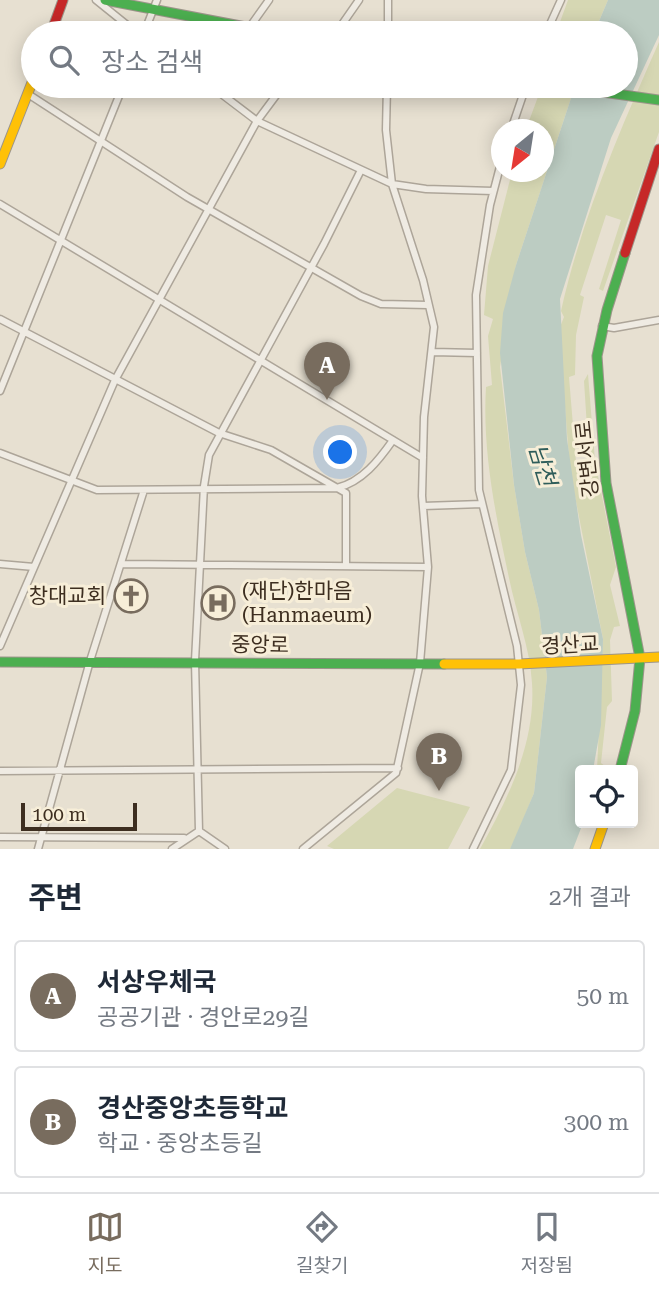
<!DOCTYPE html>
<html lang="ko">
<meta charset="utf-8">
<style>
body{margin:0;font-family:"Roboto Serif","Noto Sans KR",serif;background:#f2f2f3;color:#1f2937}
.controls{position:absolute;right:21px;bottom:21px;display:grid;overflow:hidden;border-radius:7px;box-shadow:0 4px 18px #0003}
.controls button{width:63px;height:63px;display:grid;place-items:center;padding:0;border:0;border-bottom:2px solid #e0e1e3;background:#fff;color:#1f2937;font:35px sans-serif}
.compass{position:absolute;left:491px;top:119px;width:63px;height:63px;border-radius:50%;background:#fff;box-shadow:0 4px 18px #0003;rotate:210deg}
.scale{position:absolute;left:21px;bottom:18px;width:116px;box-sizing:border-box;padding-left:7px;border:4px solid #3d2e20;border-top:0;font-size:19px;line-height:24px;white-space:nowrap;color:#3d2e20;-webkit-text-stroke:5px #f7eed8;paint-order:stroke}
.you{position:absolute;left:341px;top:453px;width:24px;height:24px;margin:-18px;border:5px solid #fff;border-radius:50%;background:#1a73e8;box-shadow:0 0 0 10px #1a73e833}
.badge{display:grid;place-items:center;width:46px;height:46px;border-radius:50%;background:#786c5e;color:#fff;font-size:23px;font-weight:700}
.pin{position:absolute;translate:-50% -58px;filter:drop-shadow(0 2px 4px #0008)}
.pin::after{content:'';position:absolute;top:37px;width:24px;height:21px;background:inherit;clip-path:polygon(0 0,100% 0,50% 100%)}
.list{margin:0;padding:0;list-style:none}
h2{display:flex;justify-content:space-between;align-items:center;height:91px;margin:0;padding:0 28px;font-size:30px}
h2 small{font-size:23px;font-weight:400;color:#747a83}
.list li{display:grid;grid-template-columns:46px 1fr auto;gap:21px;align-items:center;box-sizing:border-box;height:112px;margin:0 14px 14px;padding:0 14px;border:2px solid #e0e1e3;border-radius:7px}
.list b{display:block;font-size:26px;white-space:nowrap}
.list p{margin:0;font-size:23px;white-space:nowrap;color:#747a83}
.list em{font-size:23px;font-style:normal;color:#747a83}
.icon{flex:none;width:38px;height:38px;fill:none;stroke:currentColor;stroke-width:2;stroke-linecap:round;stroke-linejoin:round}
.map{position:relative;flex:none;width:659px;height:849px;overflow:hidden}
.search{position:absolute;background:#fff;box-shadow:0 4px 18px #0003;left:21px;right:21px;top:21px;height:77px;display:flex;align-items:center;gap:18px;box-sizing:border-box;padding:0 24px;border-radius:38px;color:#747a83;font-size:26px}
.sheet{height:343px;background:#fff}
nav{display:flex;justify-content:space-around;align-items:center;box-sizing:border-box;height:98px;border-top:2px solid #e0e1e3;background:#fff;font-size:19px;color:#747a83}
nav a{display:grid;justify-items:center;gap:4px}
nav .on{color:#786c5e}
.map>svg:first-child{display:block}
.green{fill:#d6d7b3}
.water{fill:#bcccc2}
.lines{fill:none;stroke-linecap:round;stroke-linejoin:round}
.street-casing{stroke:#ada599;stroke-width:9}
.fast-casing{stroke:#9c958a;stroke-width:11}
.slow-casing{stroke:#9c958a;stroke-width:11}
.jam-casing{stroke:#9c958a;stroke-width:11}
.street{stroke:#efebe3;stroke-width:6}
.fast{stroke:#4caf50;stroke-width:9}
.slow{stroke:#ffc107;stroke-width:9}
.jam{stroke:#c62828;stroke-width:9}
.labels{text-anchor:middle;dominant-baseline:central;stroke-width:6;stroke-linejoin:round;paint-order:stroke}
.street-label{font-size:21px;fill:#3d2e20;stroke:#f7eed8}
.poi-label{font-size:21px;fill:#3d2e20;stroke:#f7eed8;text-anchor:start}
.water-label{font-size:23px;font-style:italic;fill:#2f5d5a;stroke:#f7eed8}
</style>
<div class="map">
<svg width="659" height="849" viewBox="0 0 659 849">
<rect width="100%" height="100%" fill="#e7e0d1"/>
<path class="green" d="M568 0H608L594 33H556Z
M659 42V132L603 291 599 289 621 220 606 215 580 295 584 297 576 335 575 375 569 377 576 462 589 459 584 381 588 374 595 461 616 567 610 585 620 626 614 627 610 640 612 701 607 707 601 763 606 767 605 770H597L603 639 570 471 562 368 560 327 564 317 561 311C582 217 620 130 659 42Z
M542 86H575L516 265 500 367 514 485 525 552 539 610 547 677 534 793 514 842 510 849H480C508 799 536 742 532 683 530 647 516 613 509 578 496 517 482 451 486 387L492 385 488 336 493 319 484 315 488 266 512 172H544V130L526 129Z
M397 788 470 807 448 849H334L327 846Z"/>
<path class="water" d="M608 0H659V35L611 138 560 299 567 439 581 535 603 639 601 725 593 770H580V823H583L573 849H510L534 793 547 677 539 610 525 552 514 485 500 353 503 313 516 265 575 86H626V33H594Z"/>
<g class="lines">
<defs>
<path id="street" d="M96 0 137 33
M249 28 269 0
M144 33 157 0
M336 33 359 0
M388 33V0
M546 33 561 0
M211 86 257 121 392 184 426 189 493 191
M28 94 187 197 361 296 381 304 428 305
M511 130 526 86
M0 204 423 458
M0 319 219 433 271 450 346 493V565
M602 326 614 328 659 320
M433 352 477 353
M0 391 123 86
M0 453 97 490 337 488C362 482 379 460 393 440
M423 506 482 504
M0 564 34 567
M122 564 428 567
M0 646 115 380 257 121 283 86
M0 771 398 768
M199 831 225 849
M0 837 184 838
M38 849 90 661 144 490
M172 849 199 831 195 661 204 486 209 455 324 244 361 170
M303 849 396 773 420 663 428 567 422 496 424 417 434 327 423 280 392 184 386 130 387 86
M473 849 511 770 521 685 517 646 479 490 476 295 490 205 502 159"/>
<path id="fast" d="M105 0 277 33
M560 86 659 100
M0 662 444 664
M620 770 635 711 640 658 606 483 597 356 607 310 625 253"/>
<path id="slow" d="M0 164 33 80
M444 664H519L659 657
M595 849 604 823"/>
<path id="jam" d="M51 33 63 0
M625 253 659 149"/>
</defs>
<use href="#street" class="street-casing"/>
<use href="#fast" class="fast-casing"/>
<use href="#slow" class="slow-casing"/>
<use href="#jam" class="jam-casing"/>
<use href="#street" class="street"/>
<use href="#fast" class="fast"/>
<use href="#slow" class="slow"/>
<use href="#jam" class="jam"/>
</g>
<defs>
<symbol id="church-ring" viewBox="-11 -11 22 22"><circle r="9.5" fill="#f7eed8" stroke="#786c5e" stroke-width="1.5"/><path d="M-1.2-6h2.4v3.5h3.3v2.4h-3.3V6h-2.4V-.1h-3.3v-2.4h3.3Z" fill="#786c5e"/></symbol>
<symbol id="hospital-ring" viewBox="-11 -11 22 22"><circle r="9.5" fill="#f7eed8" stroke="#786c5e" stroke-width="1.5"/><path d="M-5-5h3v3.5h4V-5h3V5h-3V1.5h-4V5h-3Z" fill="#786c5e"/></symbol>
</defs>
<g fill-rule="evenodd">
<use href="#church-ring" x="112" y="577" width="38" height="38"/>
<use href="#hospital-ring" x="199" y="584" width="38" height="38"/>
</g>
<g class="labels">
<g class="street-label">
<text transform="translate(587 459) rotate(-96)">강변서로</text>
<text transform="translate(260 645) rotate(1)">중앙로</text>
<text transform="translate(570 645) rotate(-3)">경산교</text>
</g>
<g class="poi-label">
<text x="242" y="591">(재단)한마음<tspan x="242" dy="24">(Hanmaeum)</tspan></text>
<text x="106" y="596" text-anchor="end">창대교회</text>
</g>
<g class="water-label">
<text transform="translate(542 465) rotate(73)">남천</text>
</g>
</g>
</svg>
<div class="controls">
<button><svg class="icon" aria-label="locate" viewBox="0 0 24 24"><circle cx="12" cy="12" r="6"/><path d="M12 2v4M12 18v4M2 12h4M18 12h4"/></svg></button>
</div>
<svg class="compass" viewBox="-18 -18 36 36"><path d="M0-13l5 13h-10z" fill="#e53935"/><path d="M0 13l5-13h-10z" fill="#747a83"/></svg>
<div class="scale">100 m</div>
<div class="you"></div>
<div class="pin badge" style="left:327px;top:400px">A</div>
<div class="pin badge" style="left:439px;top:791px">B</div>
<div class="search"><svg class="icon" aria-label="search" viewBox="0 0 24 24"><circle cx="10" cy="10" r="6"/><path d="M15 15l6 6"/></svg>장소 검색</div>
</div>
<section class="sheet">
<h2>주변<small>2개 결과</small></h2>
<ul class="list">
<li><span class="badge">A</span><div><b>서상우체국</b><p>공공기관 · 경안로29길</p></div><em>50 m</em></li>
<li><span class="badge">B</span><div><b>경산중앙초등학교</b><p>학교 · 중앙초등길</p></div><em>300 m</em></li>
</ul>
</section>
<nav>
<a class="on"><svg class="icon" aria-label="map" viewBox="0 0 24 24"><path d="M3 6l6-2 6 2 6-2v14l-6 2-6-2-6 2zM9 4v14M15 6v14"/></svg>지도</a>
<a><svg class="icon" aria-label="directions" viewBox="0 0 24 24"><path d="M12 3l9 9-9 9-9-9zM9 14v-3h6M13 9l2 2-2 2"/></svg>길찾기</a>
<a><svg class="icon" aria-label="saved" viewBox="0 0 24 24"><path d="M7 4h10v16l-5-4-5 4z"/></svg>저장됨</a>
</nav>
